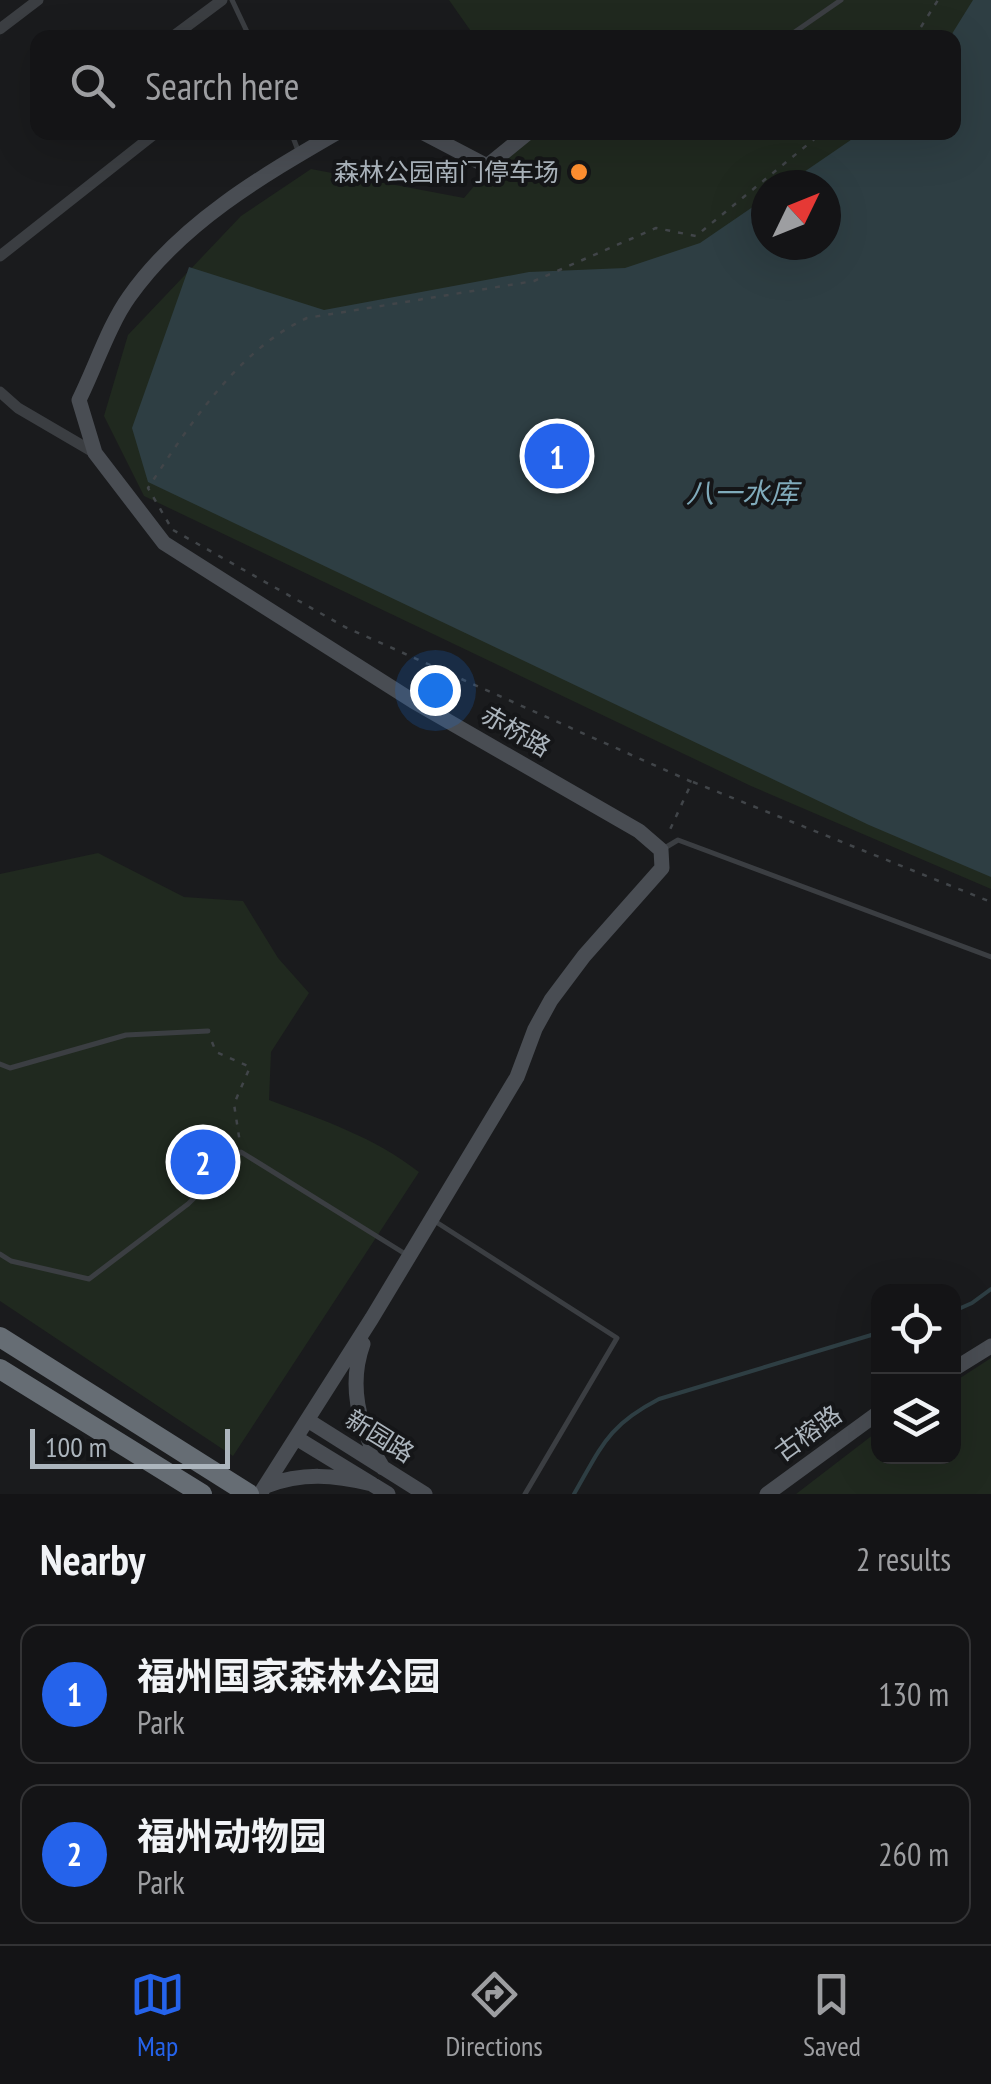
<!DOCTYPE html>
<meta charset="utf-8">
<style>
body{margin:0;font-family:"PT Sans Narrow","Noto Sans SC",sans-serif;background:#212123;color:#f1f3f6}
.controls{position:absolute;right:30px;bottom:30px;display:grid;overflow:hidden;border-radius:20px;box-shadow:0 10px 40px #0002}
.controls button{width:90px;height:90px;display:grid;place-items:center;padding:0;border:0;border-bottom:2px solid #333335;background:#141416;color:#f1f3f6;font:50px sans-serif}
.compass{position:absolute;left:751px;top:170px;width:90px;height:90px;border-radius:50%;background:#141416;box-shadow:0 10px 40px #0002;rotate:47deg}
.scale{position:absolute;left:30px;bottom:25px;width:200px;box-sizing:border-box;padding-left:10px;border:5px solid #acb5bd;border-top:0;font-size:28px;line-height:35px;white-space:nowrap;color:#acb5bd;-webkit-text-stroke:8px #151618;paint-order:stroke}
.you{position:absolute;left:435px;top:690px;width:35px;height:35px;margin:-25px;border:8px solid #fff;border-radius:50%;background:#1a73e8;box-shadow:0 0 0 15px #1a73e833}
.badge{display:grid;place-items:center;width:65px;height:65px;border-radius:50%;background:#2563eb;color:#fff;font-size:32px;font-weight:700}
.pin{position:absolute;translate:-50% -50%;border:5px solid #fff;box-shadow:0 2px 10px #0006}
.list{margin:0;padding:0;list-style:none}
h2{display:flex;justify-content:space-between;align-items:center;height:130px;margin:0;padding:0 40px;font-size:42px}
h2 small{font-size:32px;font-weight:400;color:#9d9ea1}
.list li{display:grid;grid-template-columns:65px 1fr auto;gap:30px;align-items:center;box-sizing:border-box;height:140px;margin:0 20px 20px;padding:0 20px;border:2px solid #333335;border-radius:20px}
.list b{display:block;font-size:38px;white-space:nowrap}
.list p{margin:0;font-size:32px;white-space:nowrap;color:#9d9ea1}
.list em{font-size:32px;font-style:normal;color:#9d9ea1}
.icon{flex:none;width:55px;height:55px;fill:none;stroke:currentColor;stroke-width:2;stroke-linecap:round;stroke-linejoin:round}
.map{position:relative;flex:none;width:991px;height:1494px;overflow:hidden}
.search{position:absolute;background:#141416;box-shadow:0 10px 40px #0002;left:30px;right:30px;top:30px;height:110px;display:flex;align-items:center;gap:25px;box-sizing:border-box;padding:0 35px;border-radius:20px;color:#9d9ea1;font-size:38px}
.sheet{height:450px;background:#141416}
nav{display:flex;justify-content:space-around;align-items:center;box-sizing:border-box;height:140px;border-top:2px solid #333335;background:#141416;font-size:28px;color:#9d9ea1}
nav a{display:grid;justify-items:center;gap:5px}
nav .on{color:#2563eb}
.map>svg:first-child{display:block}
.green{fill:#20291f;fill-rule:evenodd}
.water{fill:#2e3e43}
.lines{fill:none;stroke-linecap:round;stroke-linejoin:round}
.stream{stroke:#2e3e43;stroke-width:4}
.path{stroke:#414549;stroke-width:2.5;stroke-dasharray:5 8;stroke-linecap:butt}
.lane{stroke:#3b3e42;stroke-width:5}
.street{stroke:#3b3e42;stroke-width:11}
.secondary{stroke:#494d53;stroke-width:15}
.highway{stroke:#666d74;stroke-width:20}
.poi-dot{fill:#ff8f30;stroke:#151618;stroke-width:4}
.labels{text-anchor:middle;dominant-baseline:central;stroke-width:8;stroke-linejoin:round;paint-order:stroke}
.poi-label{font-size:25px;fill:#acb5bd;stroke:#151618;text-anchor:end}
.street-label{font-size:25px;fill:#acb5bd;stroke:#151618}
.water-label{font-size:28px;font-style:italic;fill:#80abbb;stroke:#151618}
</style>
<div class="map">
<svg width="991" height="1494" viewBox="0 0 991 1494">
<rect width="100%" height="100%" fill="#1a1b1d"/>
<path class="green" d="M449 0H991V889L751 786 144 496 104 416 128 335 241 216 311 169 464 198 519 133 954 132V38L475 37ZM766 185H826V245H766Z
M98 853 184 897 243 901 278 958 309 993 271 1052 269 1100C323 1120 374 1137 419 1172L233 1456 0 1301V874Z
M991 1358V1494H796L878 1431V1456H954V1382Z"/>
<path class="water" d="M973 0H991V877L869 825 148 482 132 428 189 267 324 310 529 272 625 268 700 243 766 198V245H826V185H785L861 133 954 132V38L950 37Z"/>
<g class="lines">
<path class="stream" d="M954 1311 972 1303 991 1289
M574 1494C602 1446 607 1426 659 1399L878 1333"/>
<path class="path" d="M914 38 938 0
M169 524 148 488C189 426 237 350 307 318L534 281 656 228 696 236 823 132
M173 530 345 627 692 782 667 836
M693 782 991 902
M212 1042 216 1052 250 1067 234 1104 240 1143"/>
<path class="lane" d="M232 0 250 38
M786 38 841 0
M291 132 299 153
M663 849 678 840 991 957
M0 1064 10 1068 126 1035 208 1031
M433 1220 617 1338 525 1494
M0 1254 11 1261 89 1279 188 1204 241 1152 407 1255"/>
<path class="street" d="M0 29 38 0
M171 38 222 0
M0 256 157 132
M0 392 18 408 95 453"/>
<path class="secondary" d="M422 132 487 166 529 132
M363 1344C347 1388 360 1430 383 1468
M954 1369 991 1346
M309 1421 425 1494
M298 1439 388 1494
M266 1486C303 1472 334 1475 372 1484
M260 1494 372 1318 517 1077 535 1029 551 1000 584 956 662 868 661 850 639 831 413 701 164 543 95 453 79 400C95 368 109 325 129 297 181 223 262 176 338 132
M767 1494 878 1413"/>
<path class="highway" d="M0 1337 249 1494
M0 1369 202 1494"/>
</g>
<circle class="poi-dot" cx="579" cy="172" r="10"/>
<g class="labels">
<g class="poi-label">
<text x="559" y="172">森林公园南门停车场</text>
</g>
<g class="street-label">
<text transform="translate(516 731) rotate(30)">赤桥路</text>
<text transform="translate(808 1433) rotate(-36)">古榕路</text>
<text transform="translate(380 1436) rotate(32)">新园路</text>
</g>
<g class="water-label">
<text x="742" y="492">八一水库</text>
</g>
</g>
</svg>
<div class="controls">
<button><svg class="icon" aria-label="locate" viewBox="0 0 24 24"><circle cx="12" cy="12" r="6"/><path d="M12 2v4M12 18v4M2 12h4M18 12h4"/></svg></button>
<button><svg class="icon" aria-label="layers" viewBox="0 0 24 24"><path d="M12 4l9 5-9 5-9-5zM3 14l9 5 9-5"/></svg></button>
</div>
<svg class="compass" viewBox="-18 -18 36 36"><path d="M0-13l5 13h-10z" fill="#e53935"/><path d="M0 13l5-13h-10z" fill="#9d9ea1"/></svg>
<div class="scale">100 m</div>
<div class="you"></div>
<div class="pin badge" style="left:557px;top:456px">1</div>
<div class="pin badge" style="left:203px;top:1162px">2</div>
<div class="search"><svg class="icon" aria-label="search" viewBox="0 0 24 24"><circle cx="10" cy="10" r="6"/><path d="M15 15l6 6"/></svg>Search here</div>
</div>
<section class="sheet">
<h2>Nearby<small>2 results</small></h2>
<ul class="list">
<li><span class="badge">1</span><div><b>福州国家森林公园</b><p>Park</p></div><em>130 m</em></li>
<li><span class="badge">2</span><div><b>福州动物园</b><p>Park</p></div><em>260 m</em></li>
</ul>
</section>
<nav>
<a class="on"><svg class="icon" aria-label="map" viewBox="0 0 24 24"><path d="M3 6l6-2 6 2 6-2v14l-6 2-6-2-6 2zM9 4v14M15 6v14"/></svg>Map</a>
<a><svg class="icon" aria-label="directions" viewBox="0 0 24 24"><path d="M12 3l9 9-9 9-9-9zM9 14v-3h6M13 9l2 2-2 2"/></svg>Directions</a>
<a><svg class="icon" aria-label="saved" viewBox="0 0 24 24"><path d="M7 4h10v16l-5-4-5 4z"/></svg>Saved</a>
</nav>
